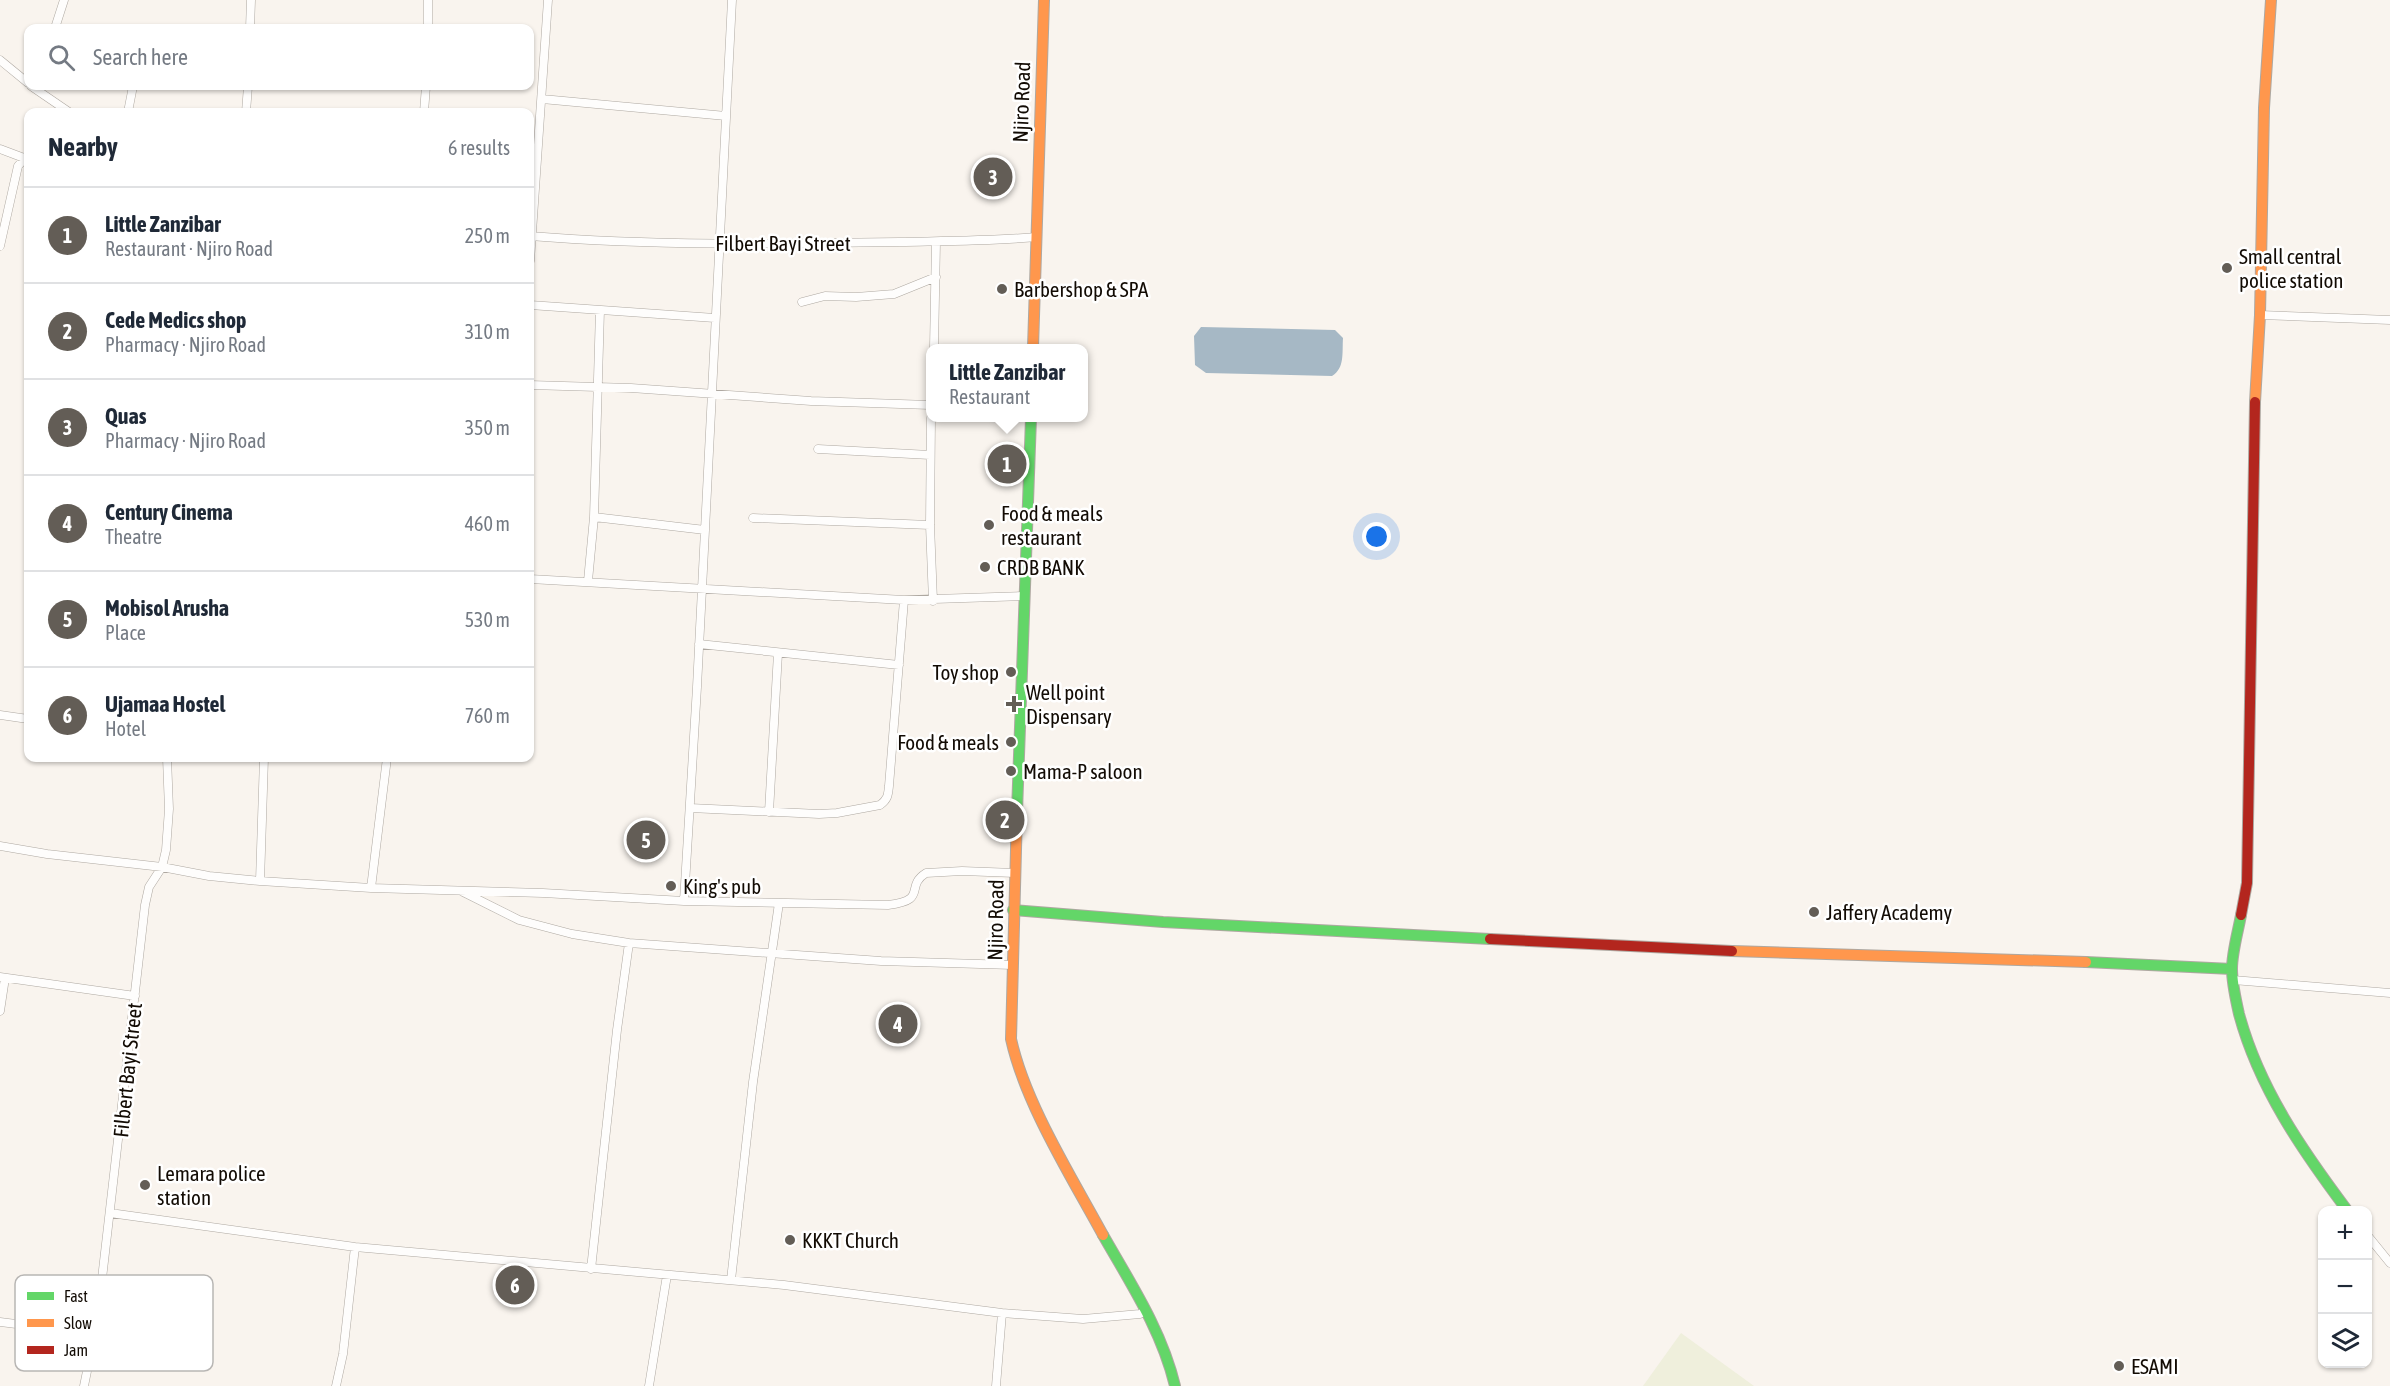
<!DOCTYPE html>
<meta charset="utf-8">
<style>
body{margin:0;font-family:"Asap Condensed",sans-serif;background:#f2f2f3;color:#1f2937}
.controls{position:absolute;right:18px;bottom:18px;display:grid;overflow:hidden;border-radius:12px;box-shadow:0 2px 4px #0004}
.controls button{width:54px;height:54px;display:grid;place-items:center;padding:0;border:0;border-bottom:2px solid #e0e1e3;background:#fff;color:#1f2937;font:30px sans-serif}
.you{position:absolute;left:1377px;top:537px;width:21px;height:21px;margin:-15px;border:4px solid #fff;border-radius:50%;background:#1a73e8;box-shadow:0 0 0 9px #1a73e833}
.badge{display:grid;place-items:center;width:39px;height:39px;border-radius:50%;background:#635d56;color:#fff;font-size:20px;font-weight:700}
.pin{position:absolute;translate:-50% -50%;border:3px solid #fff;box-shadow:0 2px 6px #0006}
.popup{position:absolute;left:926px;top:344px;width:162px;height:78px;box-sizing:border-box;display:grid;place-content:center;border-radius:12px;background:#fff;filter:drop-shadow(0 2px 4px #0005);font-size:20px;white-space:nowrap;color:#747a83}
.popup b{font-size:22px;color:#1f2937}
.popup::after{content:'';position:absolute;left:50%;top:100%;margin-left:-12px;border:12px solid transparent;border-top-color:#fff}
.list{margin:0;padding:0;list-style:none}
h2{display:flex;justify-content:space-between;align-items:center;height:78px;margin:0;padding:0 24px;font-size:26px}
h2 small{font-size:20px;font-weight:400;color:#747a83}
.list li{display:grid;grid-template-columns:39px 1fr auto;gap:18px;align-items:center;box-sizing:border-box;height:96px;padding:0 24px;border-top:2px solid #e0e1e3}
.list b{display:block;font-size:22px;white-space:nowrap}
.list p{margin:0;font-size:20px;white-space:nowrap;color:#747a83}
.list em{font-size:20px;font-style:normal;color:#747a83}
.icon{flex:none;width:33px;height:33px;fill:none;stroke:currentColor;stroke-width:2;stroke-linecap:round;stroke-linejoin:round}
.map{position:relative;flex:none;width:2390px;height:1386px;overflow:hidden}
.search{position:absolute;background:#fff;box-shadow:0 2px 4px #0004;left:24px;top:24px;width:510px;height:66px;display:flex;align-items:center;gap:15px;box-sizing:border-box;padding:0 21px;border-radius:12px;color:#747a83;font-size:22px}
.panel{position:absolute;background:#fff;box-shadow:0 2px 4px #0004;left:24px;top:108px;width:510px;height:654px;border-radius:12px}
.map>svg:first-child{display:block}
.green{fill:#efefdc}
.water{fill:#a6b8c5}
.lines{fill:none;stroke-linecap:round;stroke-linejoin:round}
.street-casing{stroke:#aea8a1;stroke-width:9}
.fast-casing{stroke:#aea8a1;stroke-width:12}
.slow-casing{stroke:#aea8a1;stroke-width:12}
.jam-casing{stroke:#aea8a1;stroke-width:12}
.street{stroke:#fefdfc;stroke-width:8}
.fast{stroke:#63d668;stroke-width:10}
.slow{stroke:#ff974d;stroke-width:10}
.jam{stroke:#b3261e;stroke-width:10}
.poi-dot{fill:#635d56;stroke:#fff;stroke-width:2}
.labels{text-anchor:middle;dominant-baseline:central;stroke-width:5;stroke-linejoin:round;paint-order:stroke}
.street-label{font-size:21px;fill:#120b04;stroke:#fff}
.poi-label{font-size:21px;fill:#120b04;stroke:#fff;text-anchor:start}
.key{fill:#fff;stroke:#b8b6b4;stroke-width:1.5}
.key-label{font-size:16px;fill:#120b04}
</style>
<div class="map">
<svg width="2390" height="1386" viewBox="0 0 2390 1386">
<rect width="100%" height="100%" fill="#f9f4ee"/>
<path class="green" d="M1681 1333 1754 1386H1643Z"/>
<path class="water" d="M1201 327 1335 330 1343 338C1342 353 1345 368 1332 376L1206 373 1195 365 1194 336Z"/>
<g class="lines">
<defs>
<path id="street" d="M55 28 64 0
M250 28 251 0
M428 28V0
M0 60 28 83
M31 86 69 112
M542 99 726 116
M128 112 133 86
M246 112 248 86
M424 112 426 86
M0 149 24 158
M530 236C653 246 776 244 900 242 945 241 991 241 1037 237
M0 246 18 166 28 155
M530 261 548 0
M802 302 825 296 856 297 894 294 936 277
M530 305 715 318
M2260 315 2390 320
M934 348 936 242
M530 385 631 388 811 401 930 405
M931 418 930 525 933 601
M818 449 930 455
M594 517 705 530
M753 518 930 525
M530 579 904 600 1024 596
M588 581 594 517 600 310
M699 644 899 665
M0 715 28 719
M690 808 819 814 837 813 880 805C888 799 888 795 889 786L904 600
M769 812 778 653
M0 846 47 854 162 867 209 876 260 881 371 888 543 893 684 901 888 905C929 900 904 887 926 873L962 871 1015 873
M260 881 264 758
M371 888 387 758
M461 891 519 920 572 934 629 943 881 961 1013 965
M684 901 697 687 732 0
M0 977 135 996
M2233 980 2390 993
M0 1011 5 978
M110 1213 355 1247 784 1285 1002 1313 1083 1319 1140 1314 1146 1310
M2368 1236 2390 1263
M591 1269 617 1030 629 943
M731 1280 753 1082 779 903
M0 1322 95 1334
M84 1386 97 1322 145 905 149 887 162 867 166 850 169 809 167 758
M336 1386 343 1354 355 1247
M649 1386 667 1275
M996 1386 1002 1313"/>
<path id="fast" d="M1017 812 1031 418
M1013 910 1163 922 1490 939
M2241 915C2238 932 2232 952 2232 969 2232 984 2236 1000 2239 1014 2259 1088 2302 1150 2347 1210
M2086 962 2232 969
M1103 1235C1131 1284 1162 1331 1175 1386"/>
<path id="slow" d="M1033 348 1044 0
M2255 402 2260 315 2264 108 2271 0
M1017 812 1011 1039C1025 1103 1071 1176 1103 1235
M1732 951 2086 962"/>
<path id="jam" d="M2241 915 2247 883 2255 402
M1490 939 1732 951"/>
</defs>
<use href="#street" class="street-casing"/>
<use href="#fast" class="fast-casing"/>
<use href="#slow" class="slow-casing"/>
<use href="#jam" class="jam-casing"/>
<use href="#street" class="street"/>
<use href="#fast" class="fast"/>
<use href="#slow" class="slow"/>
<use href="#jam" class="jam"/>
</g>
<g class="poi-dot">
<circle cx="2227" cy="268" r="6"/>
<circle cx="1002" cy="289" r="6"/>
<circle cx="989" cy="525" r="6"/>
<circle cx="985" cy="567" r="6"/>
<circle cx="1011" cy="672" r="6"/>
<path d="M1011 695h6v6h6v6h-6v6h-6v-6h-6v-6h6z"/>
<circle cx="1011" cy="742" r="6"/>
<circle cx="1011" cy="771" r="6"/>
<circle cx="671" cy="886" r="6"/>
<circle cx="1814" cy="912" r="6"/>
<circle cx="145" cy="1185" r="6"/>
<circle cx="790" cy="1240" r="6"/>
<circle cx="2119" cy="1366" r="6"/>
</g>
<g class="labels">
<g class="street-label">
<text transform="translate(1021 102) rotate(-88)">Njiro Road</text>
<text x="783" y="243">Filbert Bayi Street</text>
<text transform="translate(995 920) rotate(-89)">Njiro Road</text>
<text transform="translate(127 1070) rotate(-84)">Filbert Bayi Street</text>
</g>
<g class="poi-label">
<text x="2239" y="256">Small central<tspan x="2239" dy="24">police station</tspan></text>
<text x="1014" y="289">Barbershop &amp; SPA</text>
<text x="1001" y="513">Food &amp; meals<tspan x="1001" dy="24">restaurant</tspan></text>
<text x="997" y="567">CRDB BANK</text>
<text x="999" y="672" text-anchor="end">Toy shop</text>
<text x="1026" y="692">Well point<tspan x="1026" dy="24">Dispensary</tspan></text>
<text x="999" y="742" text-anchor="end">Food &amp; meals</text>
<text x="1023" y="771">Mama-P saloon</text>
<text x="683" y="886">King's pub</text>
<text x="1826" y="912">Jaffery Academy</text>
<text x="157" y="1173">Lemara police<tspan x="157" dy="24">station</tspan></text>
<text x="802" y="1240">KKKT Church</text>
<text x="2131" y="1366">ESAMI</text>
</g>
</g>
<rect x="15" y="1275" width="198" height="96" rx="9" class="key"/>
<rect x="27" y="1292" width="27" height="8" fill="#63d668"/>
<rect x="27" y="1319" width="27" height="8" fill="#ff974d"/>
<rect x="27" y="1346" width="27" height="8" fill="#b3261e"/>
<g class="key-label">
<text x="64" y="1302">Fast</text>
<text x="64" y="1329">Slow</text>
<text x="64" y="1356">Jam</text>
</g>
</svg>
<div class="controls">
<button>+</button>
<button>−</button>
<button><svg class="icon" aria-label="layers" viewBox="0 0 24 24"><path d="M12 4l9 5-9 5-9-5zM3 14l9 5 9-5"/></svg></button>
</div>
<div class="you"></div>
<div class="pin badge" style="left:1007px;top:464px">1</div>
<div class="popup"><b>Little Zanzibar</b>Restaurant</div>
<div class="pin badge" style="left:1005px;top:820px">2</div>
<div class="pin badge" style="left:993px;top:177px">3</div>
<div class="pin badge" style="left:898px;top:1024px">4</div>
<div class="pin badge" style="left:646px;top:840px">5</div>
<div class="pin badge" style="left:515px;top:1285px">6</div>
<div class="search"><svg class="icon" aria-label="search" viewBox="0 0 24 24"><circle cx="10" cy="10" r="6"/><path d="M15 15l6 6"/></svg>Search here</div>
<section class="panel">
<h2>Nearby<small>6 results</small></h2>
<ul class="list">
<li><span class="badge">1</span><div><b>Little Zanzibar</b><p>Restaurant · Njiro Road</p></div><em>250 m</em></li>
<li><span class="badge">2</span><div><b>Cede Medics shop</b><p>Pharmacy · Njiro Road</p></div><em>310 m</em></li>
<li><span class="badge">3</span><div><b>Quas</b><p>Pharmacy · Njiro Road</p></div><em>350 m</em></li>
<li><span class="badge">4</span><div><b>Century Cinema</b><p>Theatre</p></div><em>460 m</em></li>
<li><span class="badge">5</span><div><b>Mobisol Arusha</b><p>Place</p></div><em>530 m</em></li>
<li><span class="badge">6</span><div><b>Ujamaa Hostel</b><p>Hotel</p></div><em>760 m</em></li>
</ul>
</section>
</div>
